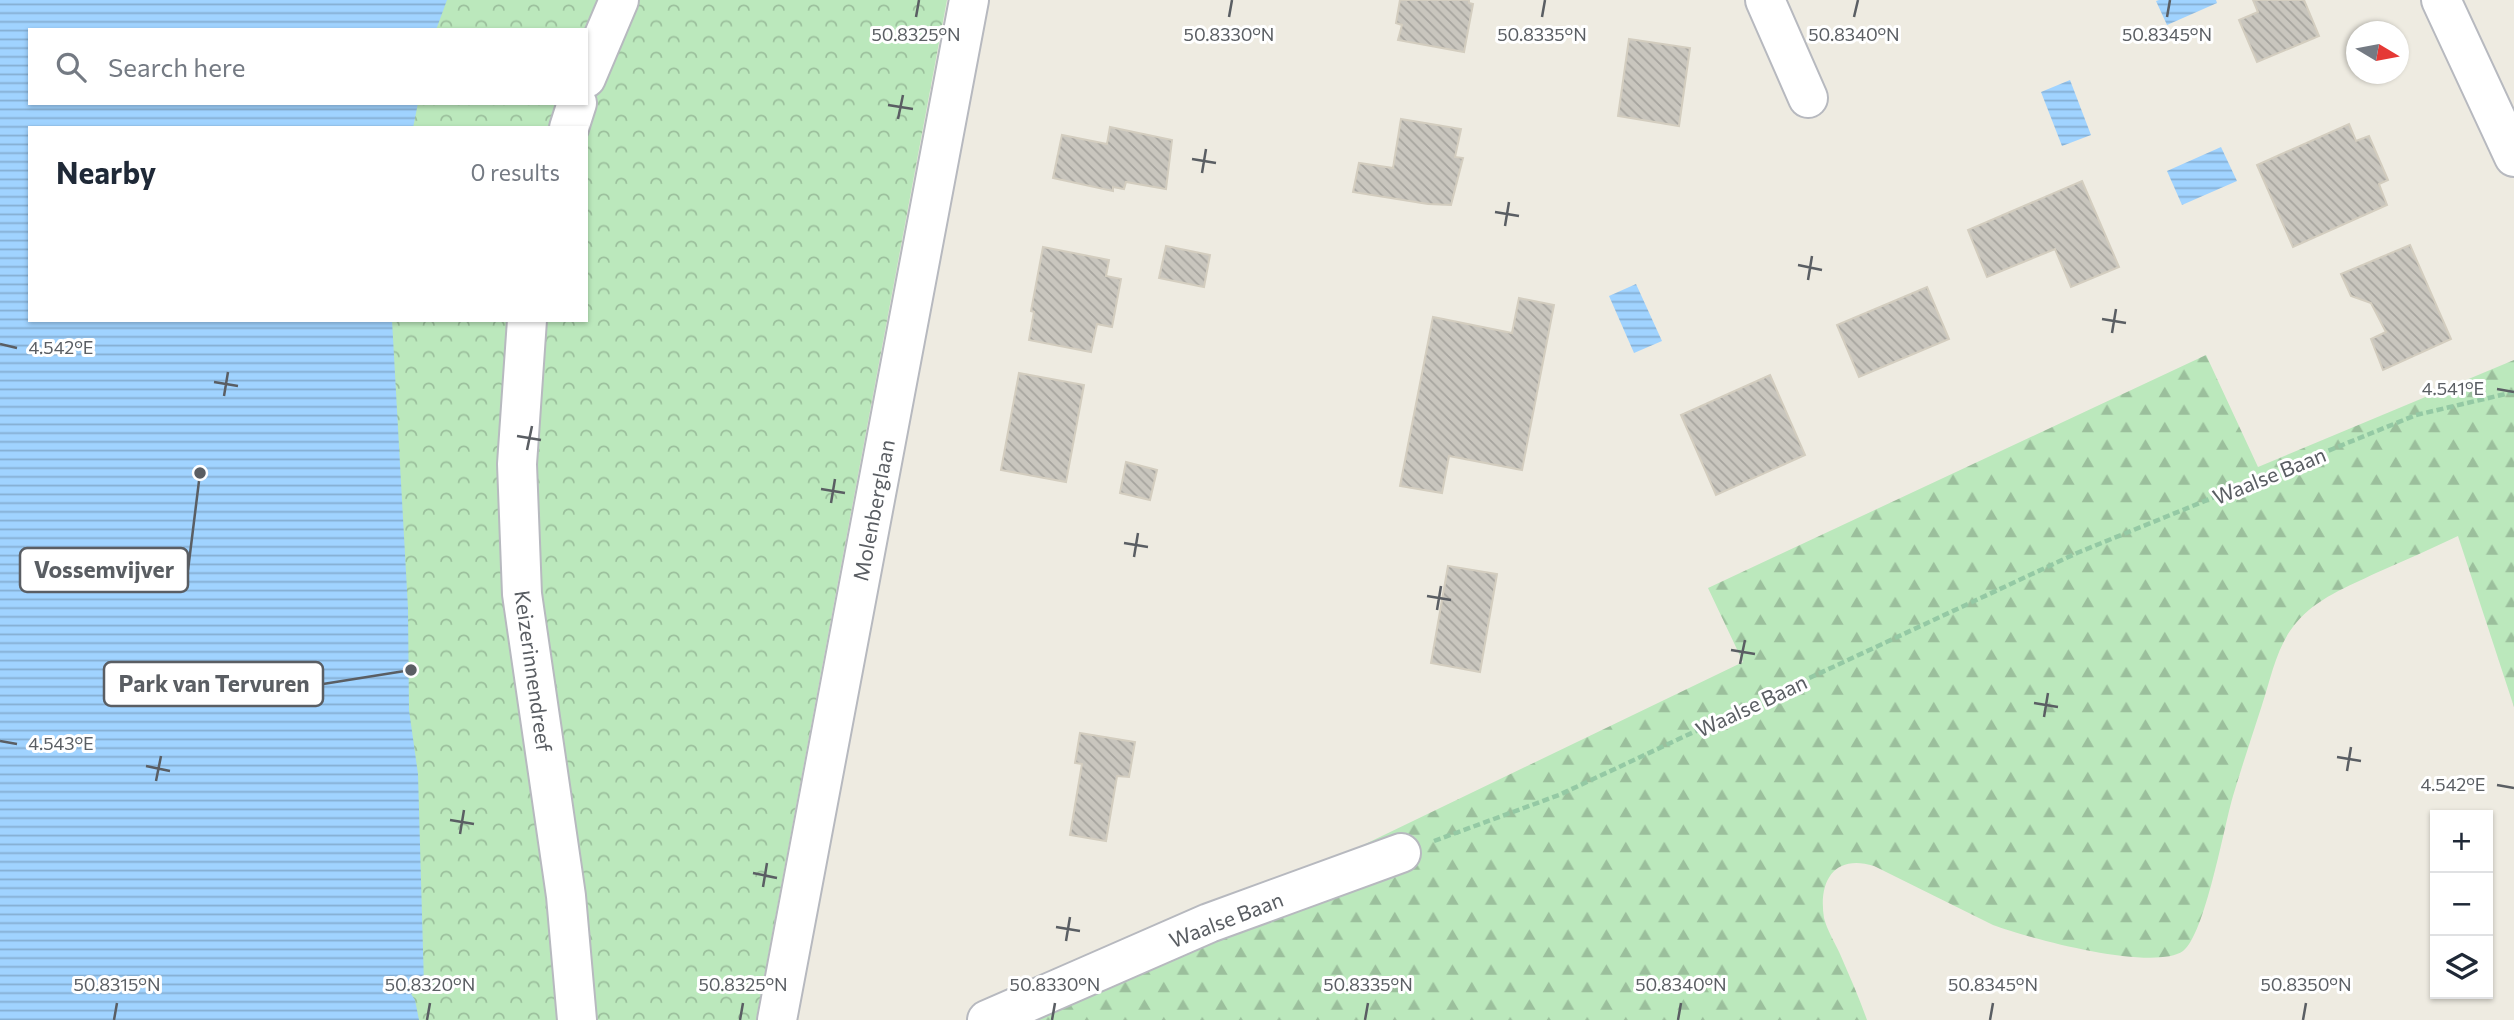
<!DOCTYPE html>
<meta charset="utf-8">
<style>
body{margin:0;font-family:Commissioner,sans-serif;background:#f6f6f7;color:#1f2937}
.controls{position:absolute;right:21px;bottom:21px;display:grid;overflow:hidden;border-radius:0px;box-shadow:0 2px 5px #0004}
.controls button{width:63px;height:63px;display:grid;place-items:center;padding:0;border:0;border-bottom:2px solid #e0e1e3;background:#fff;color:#1f2937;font:35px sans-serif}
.compass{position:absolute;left:2346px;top:21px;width:63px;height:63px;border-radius:50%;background:#fff;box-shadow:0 2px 5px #0004;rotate:100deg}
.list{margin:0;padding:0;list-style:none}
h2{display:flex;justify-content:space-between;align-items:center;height:91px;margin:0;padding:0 28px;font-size:30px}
h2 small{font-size:23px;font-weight:400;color:#747a83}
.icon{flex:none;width:38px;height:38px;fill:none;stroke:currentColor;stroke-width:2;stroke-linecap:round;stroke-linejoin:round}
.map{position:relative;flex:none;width:2514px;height:1020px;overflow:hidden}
.search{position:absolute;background:#fff;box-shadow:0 2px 5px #0004;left:28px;top:28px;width:560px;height:77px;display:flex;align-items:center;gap:18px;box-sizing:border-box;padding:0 24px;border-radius:0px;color:#747a83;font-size:26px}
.panel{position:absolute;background:#fff;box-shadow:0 2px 5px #0004;left:28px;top:126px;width:560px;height:196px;border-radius:0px}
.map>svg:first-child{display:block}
.forest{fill:url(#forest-firs)}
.park{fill:url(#park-crowns);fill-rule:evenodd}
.water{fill:url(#water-rules)}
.building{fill:url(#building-back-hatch);stroke:#d3cdbf;stroke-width:2}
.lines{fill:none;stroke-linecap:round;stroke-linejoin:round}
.minor-casing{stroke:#b7b9bf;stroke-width:42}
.path{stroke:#94c9a4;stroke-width:4.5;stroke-dasharray:7 3.5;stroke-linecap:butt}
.minor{stroke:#fff;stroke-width:38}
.ticks{fill:none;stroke:#5a5e63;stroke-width:2.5}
.labels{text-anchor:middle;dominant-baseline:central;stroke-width:6;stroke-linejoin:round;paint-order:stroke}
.street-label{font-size:21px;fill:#5a5e63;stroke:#fff}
.ticks-label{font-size:18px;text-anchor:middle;fill:#5a5e63;stroke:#fff;stroke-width:6;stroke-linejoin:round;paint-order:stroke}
.leader{fill:none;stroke:#5a5e63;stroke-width:2.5}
.callout-dot{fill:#5a5e63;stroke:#fff;stroke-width:2.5}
.callout{fill:#fff;stroke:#5a5e63;stroke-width:2.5}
.callout-label{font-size:23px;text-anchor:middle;font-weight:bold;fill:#5a5e63}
</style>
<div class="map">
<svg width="2514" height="1020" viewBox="0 0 2514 1020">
<defs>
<pattern id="forest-firs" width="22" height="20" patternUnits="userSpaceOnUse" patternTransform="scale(1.75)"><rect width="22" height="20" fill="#bbe8bc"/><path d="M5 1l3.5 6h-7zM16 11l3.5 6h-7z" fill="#9bbf9c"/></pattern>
<pattern id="park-crowns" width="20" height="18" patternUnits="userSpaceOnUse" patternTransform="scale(1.75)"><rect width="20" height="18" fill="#bbe8bc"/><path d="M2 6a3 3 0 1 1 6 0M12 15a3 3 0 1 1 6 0" fill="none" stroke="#9bbf9c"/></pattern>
<pattern id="water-rules" width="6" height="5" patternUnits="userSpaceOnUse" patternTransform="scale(1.75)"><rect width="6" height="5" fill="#a0d3ff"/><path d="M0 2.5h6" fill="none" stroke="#85aed2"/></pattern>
<pattern id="building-back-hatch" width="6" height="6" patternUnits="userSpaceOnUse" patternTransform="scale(1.75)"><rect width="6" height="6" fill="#c9c6be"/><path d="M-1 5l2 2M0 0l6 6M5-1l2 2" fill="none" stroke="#a6a49e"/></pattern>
</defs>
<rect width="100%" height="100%" fill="#eeebe1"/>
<path class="forest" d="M2206 355 2258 467 2514 360V707L2458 536C2431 549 2403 561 2376 573 2347 587 2317 598 2296 623 2277 645 2271 678 2262 705 2252 736 2242 766 2233 796 2224 826 2205 935 2183 951 2153 972 2028 938 1993 925L1874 866C1835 854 1818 880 1824 918 1827 930 1835 943 1840 954 1849 975 1859 997 1867 1020H1020L1328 862 1743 662 1708 588Z"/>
<path class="park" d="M0 0H947L756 1020H0ZM30 30H586V103H30ZM30 128H586V320H30Z"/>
<path class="water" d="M0 0H447L436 30H30V103H418L413 128H30V320H392L408 608 409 710 418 774 424 985 411 994 415 1000 419 1020H0Z
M2159 0H2216L2217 3 2167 25 2156 1Z
M2070 80 2091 135 2062 146 2041 92Z
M2221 147 2237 181 2182 205 2167 171Z
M1636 284 1662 341 1634 353 1609 296Z"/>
<path class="building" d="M1400 0H1469V3L1473 4 1464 52 1398 40 1402 25 1396 23Z
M2253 0H2304L2319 36 2257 62 2239 20 2258 12Z
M1629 39 1690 48 1679 126 1618 116Z
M1401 119 1461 129 1455 157 1463 158 1451 205 1428 204 1353 192 1359 163 1393 168Z
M2349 124 2356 141 2369 136 2388 180 2379 184 2387 205 2293 247 2257 165Z
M1110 127 1172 140 1166 189 1126 182 1124 189 1113 187V191L1053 178 1062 135 1107 144Z
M2082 181 2119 267 2071 287 2055 249 1987 277 1968 230Z
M2410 245 2451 339 2383 370 2371 339 2386 332 2371 303 2351 296 2341 274Z
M1166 246 1210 255 1204 287 1159 278Z
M1043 247 1109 260 1106 276 1121 279 1112 327 1097 324 1091 352 1029 340 1034 312 1031 311Z
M1927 287 1949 339 1859 377 1837 325Z
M1519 298 1554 305 1522 470 1449 456 1442 493 1400 486 1433 317 1512 333Z
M1019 373 1084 385 1066 482 1001 470Z
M1770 375 1805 455 1716 495 1681 415Z
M1126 462 1157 470 1150 500 1120 493Z
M1448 566 1497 574 1480 672 1431 663Z
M1080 733 1135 742 1129 777 1117 776 1106 841 1070 835 1082 764 1075 763Z"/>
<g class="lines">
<defs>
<path id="minor" d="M1765 0 1808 98
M2441 0 2514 157
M586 78 619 0
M569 128 577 103
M527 320 517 464 522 594 566 896 577 1020
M777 1020 969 0
M987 1020 1209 923 1401 853"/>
</defs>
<use href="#minor" class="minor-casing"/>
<path class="path" d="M1434 841 1559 795 2077 553 2416 415 2514 392"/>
<use href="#minor" class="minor"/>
</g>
<path class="ticks" d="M916 17 919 0M1229 17 1232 0M1542 17 1545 0M1854 17 1858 0M2167 17 2170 0M888 105 913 109M898 119 903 95M1192 159 1216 163M1202 173 1206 149M1495 212 1519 216M1505 226 1509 202M1798 265 1822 270M1808 280 1812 256M2102 319 2126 323M2112 333 2116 309M0 344 17 348M214 382 238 386M2497 389 2514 392M224 396 228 372M517 436 541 440M527 450 532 426M821 489 845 493M831 503 835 479M1124 543 1148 547M1134 557 1138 533M1427 596 1451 600M1437 610 1441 586M1731 650 1755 654M1740 664 1745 640M2034 703 2058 707M2044 717 2048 693M0 741 17 744M2337 757 2361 761M146 766 170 771M2347 771 2351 747M156 781 161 756M2497 785 2514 788M450 820 474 824M460 834 464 810M753 873 777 878M763 887 767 863M1056 927 1080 931M1066 941 1070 917M114 1020 117 1003M427 1020 430 1003M740 1020 743 1003M1052 1020 1055 1003M1365 1020 1368 1003M1678 1020 1681 1003M1990 1020 1993 1003M2303 1020 2306 1003"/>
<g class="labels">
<g class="street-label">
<text transform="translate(2269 475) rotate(-22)">Waalse Baan</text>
<text transform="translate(873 510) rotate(-79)">Molenberglaan</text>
<text transform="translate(534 671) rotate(82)">Keizerinnendreef</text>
<text transform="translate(1751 705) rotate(-25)">Waalse Baan</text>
<text transform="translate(1226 919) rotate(-21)">Waalse Baan</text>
</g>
</g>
<g class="ticks-label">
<text x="916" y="41">50.8325°N</text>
<text x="1229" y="41">50.8330°N</text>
<text x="1542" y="41">50.8335°N</text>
<text x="1854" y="41">50.8340°N</text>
<text x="2167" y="41">50.8345°N</text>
<text x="61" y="354">4.542°E</text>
<text x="2453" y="395">4.541°E</text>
<text x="61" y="750">4.543°E</text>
<text x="2453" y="791">4.542°E</text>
<text x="117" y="991">50.8315°N</text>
<text x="430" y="991">50.8320°N</text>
<text x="743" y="991">50.8325°N</text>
<text x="1055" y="991">50.8330°N</text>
<text x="1368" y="991">50.8335°N</text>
<text x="1681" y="991">50.8340°N</text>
<text x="1993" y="991">50.8345°N</text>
<text x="2306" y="991">50.8350°N</text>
</g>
<path class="leader" d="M200 473L188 570M411 670L323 684"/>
<g class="callout-dot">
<circle cx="200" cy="473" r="7"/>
<circle cx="411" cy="670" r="7"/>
</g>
<g class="callout">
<rect x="20" y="548" width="168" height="44" rx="7"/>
<rect x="104" y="662" width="219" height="44" rx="7"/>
</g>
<g class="callout-label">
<text x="104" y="578">Vossemvijver</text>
<text x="214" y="692">Park van Tervuren</text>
</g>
</svg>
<div class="controls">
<button>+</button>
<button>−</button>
<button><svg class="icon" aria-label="layers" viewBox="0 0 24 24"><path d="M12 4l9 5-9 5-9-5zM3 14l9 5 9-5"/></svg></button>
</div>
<svg class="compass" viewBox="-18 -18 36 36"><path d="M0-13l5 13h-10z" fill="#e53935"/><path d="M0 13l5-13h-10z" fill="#747a83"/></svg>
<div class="search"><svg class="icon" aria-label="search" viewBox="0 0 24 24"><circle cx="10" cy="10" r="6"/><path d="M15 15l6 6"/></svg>Search here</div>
<section class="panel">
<h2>Nearby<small>0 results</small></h2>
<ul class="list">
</ul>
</section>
</div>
